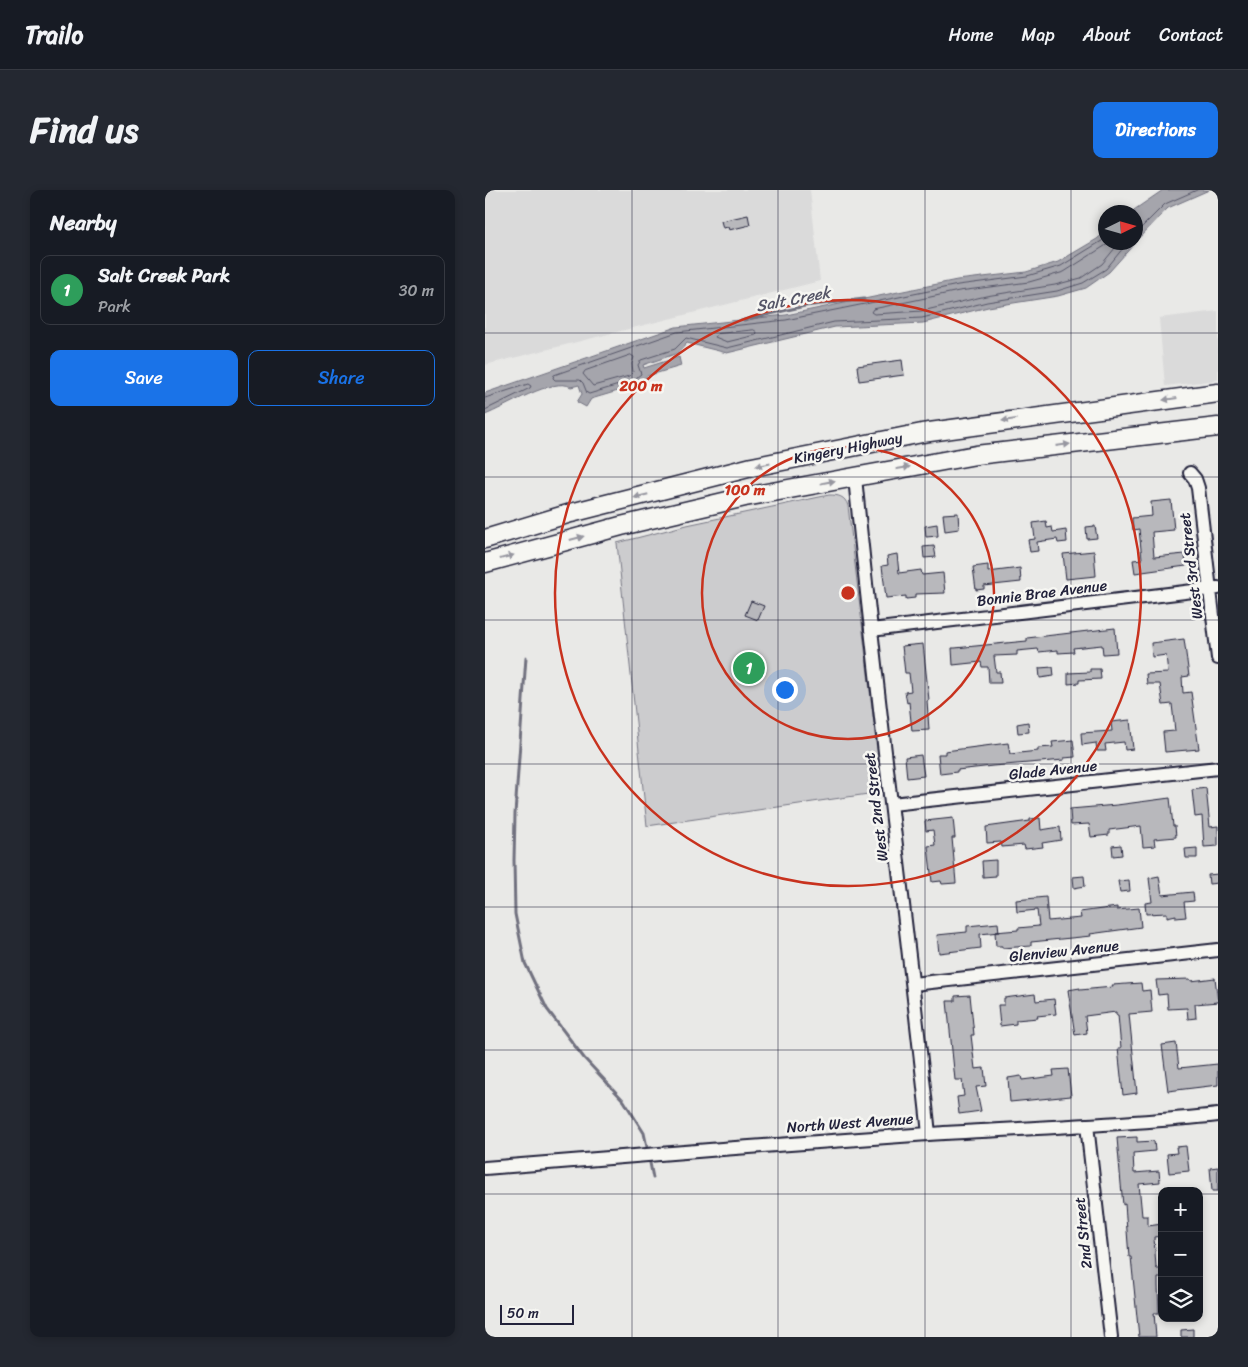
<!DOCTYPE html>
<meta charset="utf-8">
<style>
body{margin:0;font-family:Sriracha,sans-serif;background:#242831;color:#f1f3f6}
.controls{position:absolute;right:15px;bottom:15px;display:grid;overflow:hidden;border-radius:10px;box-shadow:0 2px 8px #0003}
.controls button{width:45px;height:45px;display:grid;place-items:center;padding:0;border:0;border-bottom:1px solid #363941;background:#171b24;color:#f1f3f6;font:25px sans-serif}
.compass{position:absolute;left:613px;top:15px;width:45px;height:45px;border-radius:50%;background:#171b24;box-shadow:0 2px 8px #0003;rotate:85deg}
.scale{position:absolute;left:15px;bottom:12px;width:74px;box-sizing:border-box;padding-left:5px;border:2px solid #22223b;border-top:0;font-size:14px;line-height:18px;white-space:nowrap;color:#22223b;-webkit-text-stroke:4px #f6f6f2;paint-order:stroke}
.you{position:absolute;left:299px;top:499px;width:18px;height:18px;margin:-12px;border:4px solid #fff;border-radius:50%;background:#1a73e8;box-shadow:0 0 0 8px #1a73e833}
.badge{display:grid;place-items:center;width:32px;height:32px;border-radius:50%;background:#1a73e8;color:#fff;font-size:16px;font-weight:700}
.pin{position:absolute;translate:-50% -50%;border:2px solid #fff;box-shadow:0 1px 5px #0006}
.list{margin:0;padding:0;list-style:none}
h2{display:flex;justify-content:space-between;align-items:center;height:65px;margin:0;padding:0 20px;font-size:21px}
h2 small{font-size:16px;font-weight:400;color:#9ea1a6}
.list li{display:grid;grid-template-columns:32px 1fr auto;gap:15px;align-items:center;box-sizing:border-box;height:70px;margin:0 10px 10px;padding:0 10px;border:1px solid #363941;border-radius:10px}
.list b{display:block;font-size:19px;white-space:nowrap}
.list p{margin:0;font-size:16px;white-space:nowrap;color:#9ea1a6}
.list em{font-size:16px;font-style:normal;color:#9ea1a6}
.actions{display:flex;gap:10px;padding:15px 20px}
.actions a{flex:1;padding:11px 0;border:1px solid #1a73e8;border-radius:10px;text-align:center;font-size:18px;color:#1a73e8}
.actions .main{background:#1a73e8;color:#fff}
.icon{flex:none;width:28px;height:28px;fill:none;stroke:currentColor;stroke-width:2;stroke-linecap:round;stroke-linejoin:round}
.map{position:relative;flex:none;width:733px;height:1147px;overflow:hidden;border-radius:10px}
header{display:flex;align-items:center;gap:30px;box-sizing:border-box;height:70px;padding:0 25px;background:#171b24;border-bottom:1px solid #363941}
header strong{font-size:24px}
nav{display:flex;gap:28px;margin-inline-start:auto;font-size:18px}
.intro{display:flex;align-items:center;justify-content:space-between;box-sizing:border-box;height:120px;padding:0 30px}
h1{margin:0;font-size:35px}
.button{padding:12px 22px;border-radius:10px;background:#1a73e8;color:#fff;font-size:18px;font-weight:700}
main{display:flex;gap:30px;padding:0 30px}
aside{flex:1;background:#171b24;border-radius:10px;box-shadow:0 2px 8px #0003}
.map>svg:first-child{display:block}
.built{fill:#dadada}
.green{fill:#ccccce;stroke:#777784}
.water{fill:#a5a5ac;stroke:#71717f}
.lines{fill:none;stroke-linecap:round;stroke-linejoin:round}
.shore{stroke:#565668;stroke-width:1}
.stream{stroke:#71717f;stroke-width:3}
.building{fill:#b8b8bc;stroke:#22223b}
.minor-casing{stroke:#22223b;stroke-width:16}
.highway-casing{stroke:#22223b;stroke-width:21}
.minor{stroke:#f6f6f2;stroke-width:12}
.highway{stroke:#f6f6f2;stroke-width:18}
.oneway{fill:#9797a0}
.grid{fill:none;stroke:#22223b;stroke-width:1;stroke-opacity:0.55}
.ring{fill:none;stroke:#c8321e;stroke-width:2.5}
.labels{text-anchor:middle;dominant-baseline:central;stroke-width:5;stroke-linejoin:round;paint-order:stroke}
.street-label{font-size:15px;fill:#22223b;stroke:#f6f6f2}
.water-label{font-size:16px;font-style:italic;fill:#565668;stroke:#f6f6f2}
.centre{fill:#c8321e;stroke:#f6f6f2;stroke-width:2.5}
.ring-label{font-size:15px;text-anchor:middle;font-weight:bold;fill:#c8321e;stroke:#f6f6f2;stroke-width:5;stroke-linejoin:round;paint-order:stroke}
</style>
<header>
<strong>Trailo</strong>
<nav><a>Home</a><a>Map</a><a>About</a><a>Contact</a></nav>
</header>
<div class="intro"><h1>Find us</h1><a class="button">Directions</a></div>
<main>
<aside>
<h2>Nearby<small></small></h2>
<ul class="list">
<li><span class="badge" style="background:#2e9e5b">1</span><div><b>Salt Creek Park</b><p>Park</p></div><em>30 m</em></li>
</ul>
<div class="actions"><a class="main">Save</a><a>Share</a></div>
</aside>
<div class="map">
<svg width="733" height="1147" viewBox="0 0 733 1147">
<rect width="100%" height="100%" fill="#e9e9e7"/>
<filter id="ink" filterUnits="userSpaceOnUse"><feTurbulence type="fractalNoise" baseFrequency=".02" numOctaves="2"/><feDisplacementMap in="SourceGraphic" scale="10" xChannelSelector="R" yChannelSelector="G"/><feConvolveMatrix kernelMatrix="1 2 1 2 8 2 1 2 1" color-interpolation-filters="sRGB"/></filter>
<g filter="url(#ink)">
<path class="built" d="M0 0H325L335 91 0 175Z
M733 121V190L680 196 674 128Z"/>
<path class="green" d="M344 305C353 305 360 306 363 316L397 602 162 636 132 353 202 335Z"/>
<path class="water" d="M678 0H724L683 18 651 51 650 22H646Z
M620 42V52L650 53 624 82 601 98 573 106 503 117 438 133 350 137 242 163 202 153 193 163 158 175 159 178 194 167 196 176 162 186 150 196 106 209 101 217 92 212 97 204 94 195 86 197C69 186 19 218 0 225V203L191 137 301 125 472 90 541 82 573 72 612 49Z"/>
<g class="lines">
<path class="shore" d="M650 44 680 14 712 0
M620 49 576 76 542 86 473 95 301 130 192 142 69 185 68 188 70 190H95L98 193 102 203 104 204 147 191 156 184 153 175 156 170 190 159 201 148 242 158 349 132 437 128 502 112 572 101 598 93 621 79 643 52
M626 52 579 82 544 92 474 101 388 119 386 122 389 124 437 121 501 106 570 95 596 88 617 74 635 52
M269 140 272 142 271 145 242 152 230 147 232 144Z
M146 165 149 167 147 174 148 182 144 186 108 196 98 184 100 181Z
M0 208 43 194 46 196 45 198 0 220"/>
<path class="stream" d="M259 130 320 116 379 109
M41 467 30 624 29 670 30 724 40 773 62 819 99 868 139 911 159 943 162 957
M165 973 168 988"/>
</g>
<path class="building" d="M263 25 265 35 244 40 243 37 238 38 236 31Z
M417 170 419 185 374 191 372 176Z
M686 310 689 340 667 342 669 367 700 364 701 376 650 383 648 370 657 369 654 339 648 340 647 328 667 326 666 312Z
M473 323 474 339 460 341 458 324Z
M561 331 562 338 567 337 568 342 581 340 582 352 573 353 572 349 552 352 553 361 545 362 543 350 550 349 548 333Z
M452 334 453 346 441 347 440 336Z
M610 336 612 348 602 349 601 337Z
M449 356 451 367 439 368 438 357Z
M609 361 611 386 581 389 578 364Z
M412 364 414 383 436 380 437 385 458 383 460 403 430 404V408L421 409V406L401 408 397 376 403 375 402 366Z
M503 375V382L535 378 536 392 499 396V399L491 400 488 377Z
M266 411 279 416 273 430 260 425Z
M630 438 632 463 618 464 617 455 588 458 589 462 573 463V460L554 462 553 459 532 461V465L509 466 511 482H515L516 493H504L503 477H497L496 472 468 475 467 458H470L542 451V448Z
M699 449 704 486 697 487 698 503 706 502 714 559 680 562 678 542 690 541 687 514 678 515 675 494H662L661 484 683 483 681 465 667 467 666 453Z
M438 454 444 510 442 511 444 540 427 541 424 512 422 513 420 502 426 501 424 483H420L417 456Z
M568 477 569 486 555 488 554 478Z
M605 479H615L616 489 594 490V493L583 494V483L605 482Z
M645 530 648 559 640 560 639 552 620 554 621 561H612L611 553 597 555 596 543 627 541 626 532Z
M543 532 544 542 533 543 532 534Z
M588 550 590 567 579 568V570L508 576 472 580V582L455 584 453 564H460V561L523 553 525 564 553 561V558L568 557 567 552Z
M436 565 439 586 422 588 420 567Z
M721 598 725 637 733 636V656L719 657 717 626 710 627 707 600Z
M685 608 688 636H690L691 647 669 649 670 656 658 657 656 636 624 640V645L606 647 604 634 586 635 585 619 632 615Z
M468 628 470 648H467L471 693 457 694 456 691 447 692 443 656 450 655 448 640 441 641 440 631Z
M555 628 556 640 575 637 576 650 557 653 558 657 540 659 539 655 517 657 516 652 502 653 501 637 545 631V629Z
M636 655 637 665 628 666 627 656Z
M712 658V668H701L700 659Z
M511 670V686L498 687 497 671Z
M733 684V693L724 694 723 685Z
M599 686 600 696 589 698 588 687Z
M674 686 677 705 708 702 709 711 699 712 701 727 691 728V725L682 727V723L661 724 660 713 667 712 664 688Z
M644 690 645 701 635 702 633 691Z
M561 707 563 731 596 728 595 722 632 717V720L654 718 656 737 605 744 606 746 546 752V756L517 758V756H511L510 742 533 740V738L554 736 552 720 532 722 531 710Z
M513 733 514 742 495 744 496 758 454 763 452 745 482 742V736Z
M730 788 733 812 710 814 711 828 703 829 702 818 683 819 682 804 673 805 671 790 705 789 706 791Z
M656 793 657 801 665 800 667 822 644 824 652 903 638 905 633 858H636L633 825H631V822L600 826 602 843 590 845 583 800 595 798V800L628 797 627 795Z
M550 804 551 811 569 809 571 824 552 826 553 828 531 830V834L515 836 513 815H519V808Z
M485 805 489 845H486L490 879 499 878 501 896 491 897 496 921 474 924 472 907 479 906 477 890H470L462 811H470V806Z
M691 853 694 878 733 874V895L683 901 677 855Z
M583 879 586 906 525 912 523 888 536 886 537 890 569 886 568 880Z
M652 947V952L669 951 670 961 648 963 649 983 674 981 675 992 654 994 657 1026H663V1036L677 1034V1046L669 1047 671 1077 672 1079H677V1088H673V1096L674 1123H669L671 1147H654L646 1067H644L640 1014 638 1015 636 994 632 948Z
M701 956 704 981 684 983 682 964 692 963 691 957Z
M733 977V1001H727L725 978Z
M708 1139V1147H696V1140Z"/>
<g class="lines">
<defs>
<path id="minor" d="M705 283 710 289 713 298 733 468
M370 287C391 506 421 725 444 944
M386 440 733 398
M407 614 733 578
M428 794 733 760
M602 935 626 1147
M0 978C148 966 295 954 443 944 540 938 637 935 733 925"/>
<path id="highway" d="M0 349 86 323 267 277 437 243 733 203
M0 373 136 336 260 307 491 265 733 237"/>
</defs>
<use href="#minor" class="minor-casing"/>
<use href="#highway" class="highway-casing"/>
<use href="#minor" class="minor"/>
<use href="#highway" class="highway"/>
</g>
<defs><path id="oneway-solid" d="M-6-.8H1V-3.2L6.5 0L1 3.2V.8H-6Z" transform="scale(1.25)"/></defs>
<g class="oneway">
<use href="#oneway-solid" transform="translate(685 209) rotate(172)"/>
<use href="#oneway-solid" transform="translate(524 230) rotate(173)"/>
<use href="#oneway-solid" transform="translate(578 255) rotate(-7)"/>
<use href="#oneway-solid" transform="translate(278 275) rotate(169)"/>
<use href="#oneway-solid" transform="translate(418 278) rotate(-10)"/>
<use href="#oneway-solid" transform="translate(343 292) rotate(-11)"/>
<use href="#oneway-solid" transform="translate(156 306) rotate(166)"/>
<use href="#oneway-solid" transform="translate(92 348) rotate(-15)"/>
<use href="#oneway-solid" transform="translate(22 367) rotate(-16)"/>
</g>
</g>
<path class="grid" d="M147 0V1147M293 0V1147M440 0V1147M586 0V1147M0 143H733M0 287H733M0 430H733M0 574H733M0 717H733M0 860H733M0 1004H677M714 1004H733"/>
<g class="ring">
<circle cx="363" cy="403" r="146"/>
<circle cx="363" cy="403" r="293"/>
</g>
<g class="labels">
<g class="street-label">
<text transform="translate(363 258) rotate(-11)">Kingery Highway</text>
<text transform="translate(706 376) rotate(-97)">West 3rd Street</text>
<text transform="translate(557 403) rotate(-7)">Bonnie Brae Avenue</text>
<text transform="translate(568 580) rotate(-6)">Glade Avenue</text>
<text transform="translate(391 617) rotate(-97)">West 2nd Street</text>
<text transform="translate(579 761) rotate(-6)">Glenview Avenue</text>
<text transform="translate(365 933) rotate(-4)">North West Avenue</text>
<text transform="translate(598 1043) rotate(-96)">2nd Street</text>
</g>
<g class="water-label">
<text transform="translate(308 109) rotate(-11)">Salt Creek</text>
</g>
</g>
<circle cx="363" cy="403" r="8" class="centre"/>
<g class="ring-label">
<text x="156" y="201">200 m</text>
<text x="260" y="305">100 m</text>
</g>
</svg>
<div class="controls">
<button>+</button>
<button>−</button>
<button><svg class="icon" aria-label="layers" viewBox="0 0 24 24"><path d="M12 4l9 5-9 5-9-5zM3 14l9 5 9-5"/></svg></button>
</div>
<svg class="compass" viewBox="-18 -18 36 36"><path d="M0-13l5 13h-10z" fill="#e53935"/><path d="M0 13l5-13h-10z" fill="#9ea1a6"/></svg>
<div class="scale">50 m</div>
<div class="you"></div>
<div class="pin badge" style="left:264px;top:478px;background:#2e9e5b">1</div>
</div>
</main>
